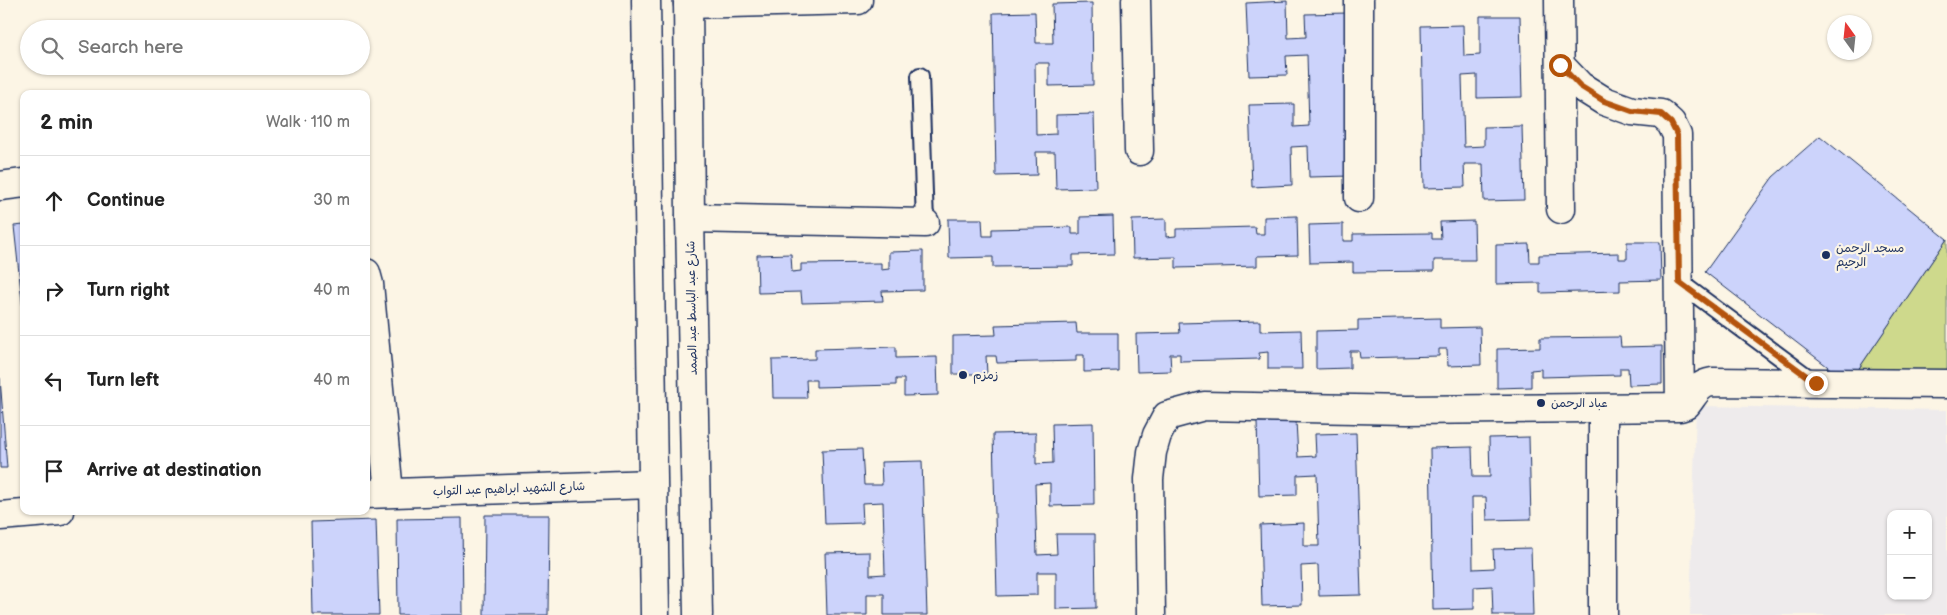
<!DOCTYPE html>
<meta charset="utf-8">
<style>
body{margin:0;font-family:"Balsamiq Sans","Playpen Sans Arabic",sans-serif;background:#f2f2f2;color:#222}
.controls{position:absolute;right:15px;bottom:15px;display:grid;overflow:hidden;border-radius:10px;box-shadow:0 1px 4px #0004}
.controls button{width:45px;height:45px;display:grid;place-items:center;padding:0;border:0;border-bottom:1px solid #e0e0e0;background:#fff;color:#222;font:25px sans-serif}
.compass{position:absolute;left:1827px;top:15px;width:45px;height:45px;border-radius:50%;background:#fff;box-shadow:0 1px 4px #0004;rotate:345deg}
.stop{position:absolute;width:15px;height:15px;margin:-11px;border:4px solid #b45309;border-radius:50%;background:#fff}
.stop.end{background:#b45309;border-color:#fff;box-shadow:0 1px 5px #0008}
.list{margin:0;padding:0;list-style:none}
h2{display:flex;justify-content:space-between;align-items:center;height:65px;margin:0;padding:0 20px;font-size:21px}
h2 small{font-size:16px;font-weight:400;color:#767676}
.list li{display:grid;grid-template-columns:32px 1fr auto;gap:15px;align-items:center;box-sizing:border-box;height:90px;padding:0 20px;border-top:1px solid #e0e0e0}
.list b{display:block;font-size:19px;white-space:nowrap}
.list em{font-size:16px;font-style:normal;color:#767676}
.icon{flex:none;width:28px;height:28px;fill:none;stroke:currentColor;stroke-width:2;stroke-linecap:round;stroke-linejoin:round}
.map{position:relative;flex:none;width:1947px;height:615px;overflow:hidden}
.search{position:absolute;background:#fff;box-shadow:0 1px 4px #0004;left:20px;top:20px;width:350px;height:55px;display:flex;align-items:center;gap:12px;box-sizing:border-box;padding:0 18px;border-radius:28px;color:#767676;font-size:19px}
.panel{position:absolute;background:#fff;box-shadow:0 1px 4px #0004;left:20px;top:90px;width:350px;height:425px;border-radius:10px}
.map>svg:first-child{display:block}
.built{fill:#eeebec;fill-rule:evenodd}
.green{fill:#ced98c;stroke:#748475}
.building{fill:#ccd3fb;stroke:#1b2f5e}
.lines{fill:none;stroke-linecap:round;stroke-linejoin:round}
.lane-casing{stroke:#1b2f5e;stroke-width:20}
.street-casing{stroke:#1b2f5e;stroke-width:31}
.secondary-casing{stroke:#1b2f5e;stroke-width:31}
.lane{stroke:#fcf5e5;stroke-width:16}
.street{stroke:#fcf5e5;stroke-width:28}
.secondary{stroke:#fcf5e5;stroke-width:28}
.route{stroke:#b45309;stroke-width:6}
.poi-dot{fill:#1b2f5e;stroke:#fcf5e5;stroke-width:2}
.labels{text-anchor:middle;dominant-baseline:central;stroke-width:4.5;stroke-linejoin:round;paint-order:stroke}
.poi-label{font-size:12px;fill:#1b2f5e;stroke:#fcf5e5;text-anchor:start}
.street-label{font-size:12px;fill:#1b2f5e;stroke:#fcf5e5}
</style>
<div class="map">
<svg width="1947" height="615" viewBox="0 0 1947 615">
<rect width="100%" height="100%" fill="#fcf5e5"/>
<filter id="ink" filterUnits="userSpaceOnUse"><feTurbulence type="fractalNoise" baseFrequency=".02" numOctaves="2"/><feDisplacementMap in="SourceGraphic" scale="10" xChannelSelector="R" yChannelSelector="G"/><feConvolveMatrix kernelMatrix="1 2 1 2 8 2 1 2 1" color-interpolation-filters="sRGB"/></filter>
<g filter="url(#ink)">
<path class="built" d="M1696 406 1947 410V615H1690ZM1891 514H1928V596H1891Z"/>
<path class="green" d="M1947 239V384L1849 383Z"/>
<path class="building" d="M1287 1 1288 38 1306 37 1305 14 1347 13 1351 176 1309 177 1308 146 1291 147 1292 185 1252 187 1249 105 1294 104V127L1309 126 1307 55 1286 56 1287 75 1249 76 1246 3Z
M1092 3 1093 85 1049 86V63H1035L1036 135 1056 134V115L1094 114 1096 188 1056 189 1055 152H1036L1037 175 996 176 993 13 1035 12 1036 43H1053L1052 4Z
M1480 16H1520L1522 97 1477 98V75L1462 76 1464 147 1484 146V127L1522 126 1524 200 1484 201 1483 164H1464L1465 187 1424 188 1421 26 1463 25 1464 56 1480 55Z
M1820 136 1947 239 1849 383 1705 272 1773 177Z
M1113 216 1114 254 1073 255V266L993 267V257L949 258 948 219H982L983 236H992V229L1072 227V234H1080V217Z
M1297 216 1298 255 1257 256V266L1176 268V257L1133 258 1132 220 1166 219V237L1176 236V229L1255 227 1256 234H1264V217Z
M1474 221 1475 260H1434V271L1353 272V262L1310 263 1309 225 1343 224V241H1353V234L1432 233V239H1441L1440 222Z
M24 225V320L14 226Z
M1627 242H1660L1661 280 1620 281V291L1540 293V283L1496 284V245L1529 244 1530 262H1539V255L1619 253V259H1627Z
M923 251V290L882 291 883 301 802 303 801 292 758 293 757 255 791 254 792 272 801 271V264L881 263V270L889 269V252Z
M1440 318V328L1480 327 1481 365 1448 366 1447 349H1439V356L1360 358 1359 351H1350V368L1316 369V331L1358 330V320Z
M1260 321V331L1301 330 1302 369H1268V352L1259 353 1260 359 1180 361V354H1170L1171 371 1137 372 1136 334 1180 333 1179 323Z
M1076 323 1077 333H1118V371L1084 372V355H1076V361L997 363 996 356H986L987 374H953V336L996 335 995 325Z
M1620 337 1621 347 1662 346V384L1629 385 1628 368H1620V375L1541 377V369L1531 370V387L1497 388V349L1540 348V338Z
M896 347V358L937 357 938 395 904 396V379H896V385L816 387V380H806L807 398H773L772 360 815 359V349Z
M0 378 7 468H0Z
M1296 421 1298 457 1316 456 1315 434 1356 433 1361 595 1319 596 1318 565 1301 566 1302 605 1262 606 1260 525 1304 523V546H1319L1317 474 1297 475V495L1259 496 1257 422Z
M1093 423 1094 505 1050 506V483L1035 484 1037 555 1057 554 1056 534H1095L1096 608 1056 609V572H1037V595L997 596 993 434 1036 433V464L1053 463 1052 424Z
M1529 437 1531 519 1487 520 1486 497H1472L1473 569 1494 568 1493 549 1531 548 1533 615H1493L1492 586 1474 587V609L1433 610 1430 448 1472 447 1473 477H1490L1489 438Z
M862 449 864 485H882L881 462 922 461 927 615H884V594H867V615H827L825 553 870 552V575L885 574 883 502 862 503 863 523 825 524 822 450Z
M485 515H549L548 615H484Z
M462 518 463 615H398L397 519Z
M376 520 379 615H313L311 522Z"/>
<g class="lines">
<defs>
<path id="lane" d="M920 76 925 223
M1679 282 1814 382"/>
<path id="street" d="M1136 0 1139 151
M1559 0 1561 209
M688 4 858 0
M1560 65 1580 86 1604 101 1632 111 1661 114 1671 123 1677 135 1680 407
M0 186 24 183
M1359 198V0
M690 218 925 223
M366 273 369 284 389 493
M366 494 652 484
M0 516 60 511
M1151 615 1149 479 1152 452 1157 435 1167 416 1204 406 1407 410 1680 407 1686 405C1695 394 1698 384 1712 382L1947 384
M1603 615V408"/>
<path id="secondary" d="M646 0 655 615
M688 0 690 218 698 615"/>
</defs>
<use href="#lane" class="lane-casing"/>
<use href="#street" class="street-casing"/>
<use href="#secondary" class="secondary-casing"/>
<use href="#lane" class="lane"/>
<use href="#street" class="street"/>
<use href="#secondary" class="secondary"/>
</g>
</g>
<g class="lines" filter="url(#ink)">
<path class="route" d="M1560 65 1580 86 1604 101 1632 111 1661 114 1671 123 1677 135 1679 282 1816 383"/>
</g>
<g class="poi-dot">
<circle cx="1826" cy="255" r="5"/>
<circle cx="963" cy="375" r="5"/>
<circle cx="1541" cy="403" r="5"/>
</g>
<g class="labels">
<g class="poi-label">
<text x="1836" y="248">مسجد الرحمن<tspan x="1836" dy="14">الرحيم</tspan></text>
<text x="973" y="375">زمزم</text>
<text x="1551" y="403">عباد الرحمن</text>
</g>
<g class="street-label">
<text transform="translate(692 308) rotate(-91)">شارع عبد الباسط عبد الصمد</text>
<text transform="translate(509 489) rotate(-2)">شارع الشهيد ابراهيم عبد التواب</text>
</g>
</g>
</svg>
<div class="controls">
<button>+</button>
<button>−</button>
</div>
<svg class="compass" viewBox="-18 -18 36 36"><path d="M0-13l5 13h-10z" fill="#e53935"/><path d="M0 13l5-13h-10z" fill="#767676"/></svg>
<div class="stop" style="left:1560px;top:65px"></div>
<div class="stop end" style="left:1816px;top:383px"></div>
<div class="search"><svg class="icon" aria-label="search" viewBox="0 0 24 24"><circle cx="10" cy="10" r="6"/><path d="M15 15l6 6"/></svg>Search here</div>
<section class="panel">
<h2>2 min<small>Walk · 110 m</small></h2>
<ul class="list">
<li><svg class="icon" aria-label="ahead" viewBox="0 0 24 24"><path d="M12 20V5M6 11l6-6 6 6"/></svg><div><b>Continue</b></div><em>30 m</em></li>
<li><svg class="icon" aria-label="right" viewBox="0 0 24 24"><path d="M7 20v-9h11M14 6l5 5-5 5"/></svg><div><b>Turn right</b></div><em>40 m</em></li>
<li><svg class="icon" aria-label="left" viewBox="0 0 24 24"><path d="M17 20v-9H6M10 6l-5 5 5 5"/></svg><div><b>Turn left</b></div><em>40 m</em></li>
<li><svg class="icon" aria-label="arrive" viewBox="0 0 24 24"><path d="M6 21V4h12l-3 4 3 4H6"/></svg><div><b>Arrive at destination</b></div></li>
</ul>
</section>
</div>
